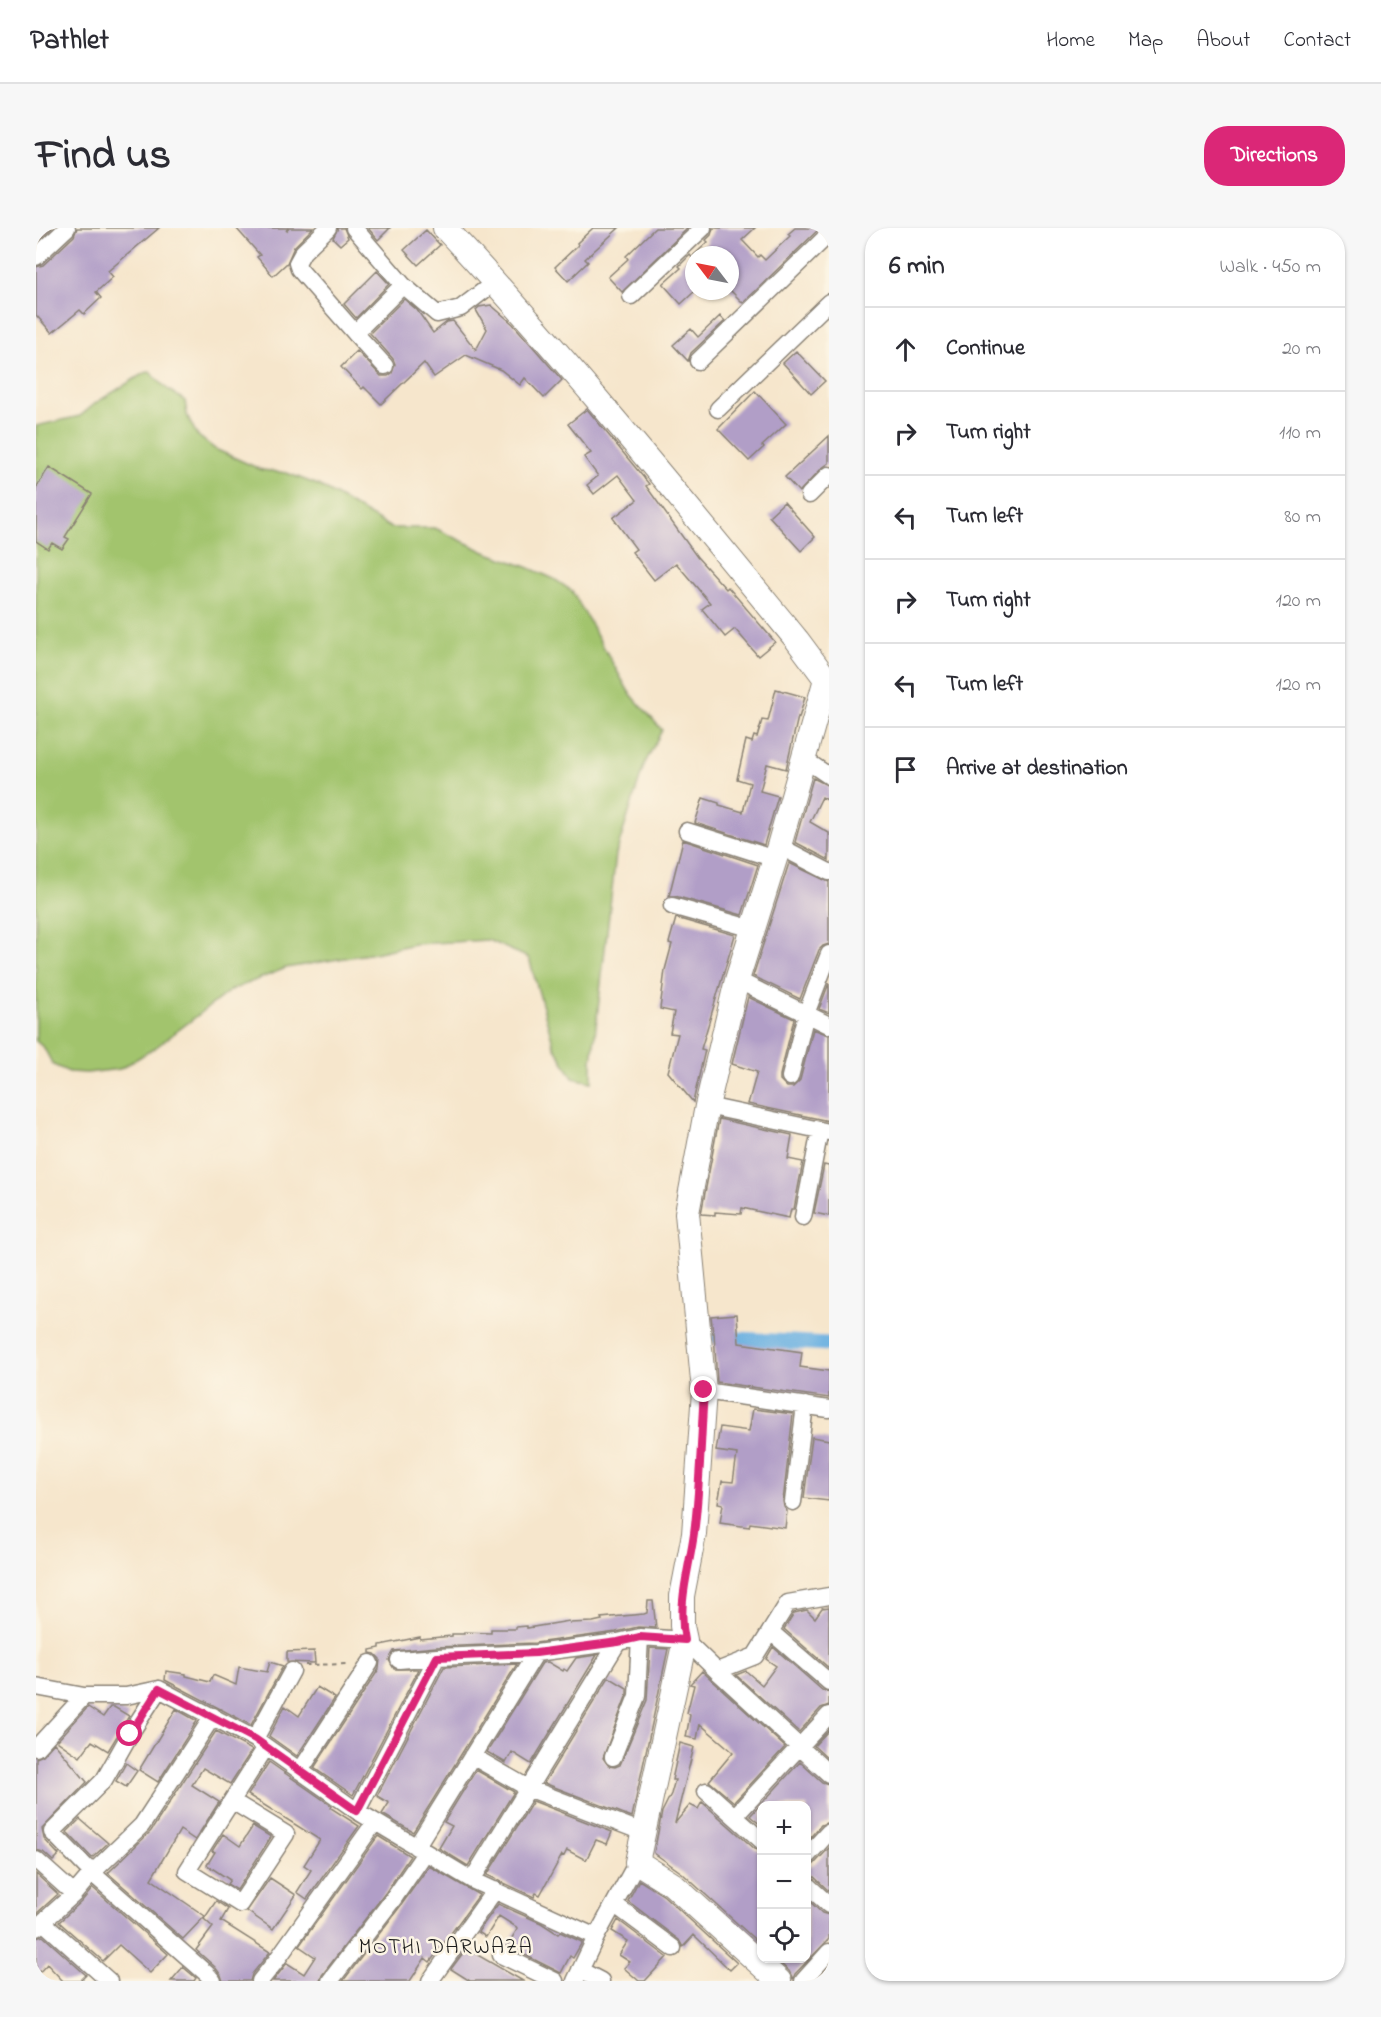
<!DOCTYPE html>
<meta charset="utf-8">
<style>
body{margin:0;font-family:"Indie Flower",sans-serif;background:#f7f7f7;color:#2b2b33}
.controls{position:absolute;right:18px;bottom:18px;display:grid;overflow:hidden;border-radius:12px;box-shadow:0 2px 4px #0004}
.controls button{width:54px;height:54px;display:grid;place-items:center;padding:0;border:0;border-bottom:2px solid #e1e1e2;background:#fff;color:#2b2b33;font:30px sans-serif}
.compass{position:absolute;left:649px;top:18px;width:54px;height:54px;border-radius:50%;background:#fff;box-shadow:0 2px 4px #0004;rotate:302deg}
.stop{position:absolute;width:18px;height:18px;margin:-14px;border:4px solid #db2777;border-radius:50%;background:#fff}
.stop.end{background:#db2777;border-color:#fff;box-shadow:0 2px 6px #0008}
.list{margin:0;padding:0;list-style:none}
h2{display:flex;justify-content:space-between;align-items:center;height:78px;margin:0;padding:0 24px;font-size:26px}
h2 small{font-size:20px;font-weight:400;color:#7c7c81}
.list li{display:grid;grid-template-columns:39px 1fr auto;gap:18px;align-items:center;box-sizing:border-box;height:84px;padding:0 24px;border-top:2px solid #e1e1e2}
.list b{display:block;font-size:22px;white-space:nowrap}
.list em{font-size:20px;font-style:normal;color:#7c7c81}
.icon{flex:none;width:33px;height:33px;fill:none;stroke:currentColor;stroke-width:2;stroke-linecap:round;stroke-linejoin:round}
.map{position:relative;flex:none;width:793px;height:1753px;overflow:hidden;border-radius:24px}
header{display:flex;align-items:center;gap:36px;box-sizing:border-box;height:84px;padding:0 30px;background:#fff;border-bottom:2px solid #e1e1e2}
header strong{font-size:28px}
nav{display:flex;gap:33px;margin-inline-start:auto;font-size:21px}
.intro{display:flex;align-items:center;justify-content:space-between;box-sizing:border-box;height:144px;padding:0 36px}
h1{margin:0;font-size:42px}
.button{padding:15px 27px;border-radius:24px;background:#db2777;color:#fff;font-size:21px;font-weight:700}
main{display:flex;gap:36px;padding:0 36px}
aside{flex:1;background:#fff;border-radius:24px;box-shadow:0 2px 4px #0004}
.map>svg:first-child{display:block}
.green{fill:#a2c46d;stroke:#5f7044;stroke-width:1.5}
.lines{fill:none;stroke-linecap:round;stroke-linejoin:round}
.canal{stroke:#6bb0e1;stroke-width:15}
.building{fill:#b19ec7}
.street-casing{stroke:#898174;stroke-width:19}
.secondary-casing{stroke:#898174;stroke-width:26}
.path{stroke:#898174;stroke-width:2;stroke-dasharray:4.5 4.5;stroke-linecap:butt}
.street{stroke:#fff;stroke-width:16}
.secondary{stroke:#fff;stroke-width:24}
.route{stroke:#db2777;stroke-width:8}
.labels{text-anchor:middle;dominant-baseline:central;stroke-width:5;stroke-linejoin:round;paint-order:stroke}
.neighbourhood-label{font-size:21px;letter-spacing:1.5px;fill:#1c1c1c;stroke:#fcf5e5}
</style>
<header>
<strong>Pathlet</strong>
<nav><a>Home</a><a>Map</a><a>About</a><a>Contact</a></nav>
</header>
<div class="intro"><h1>Find us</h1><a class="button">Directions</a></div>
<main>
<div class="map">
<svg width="793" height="1753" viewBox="0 0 793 1753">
<rect width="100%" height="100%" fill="#fcf5e5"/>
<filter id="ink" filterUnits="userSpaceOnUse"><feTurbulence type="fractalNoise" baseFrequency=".0167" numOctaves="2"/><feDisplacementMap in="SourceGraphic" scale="12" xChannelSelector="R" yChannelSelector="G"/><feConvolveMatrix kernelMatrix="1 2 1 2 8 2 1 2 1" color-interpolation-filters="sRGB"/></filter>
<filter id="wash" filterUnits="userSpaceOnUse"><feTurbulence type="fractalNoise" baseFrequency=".008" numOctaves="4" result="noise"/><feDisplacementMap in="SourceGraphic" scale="24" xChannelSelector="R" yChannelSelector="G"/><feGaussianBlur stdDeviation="1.35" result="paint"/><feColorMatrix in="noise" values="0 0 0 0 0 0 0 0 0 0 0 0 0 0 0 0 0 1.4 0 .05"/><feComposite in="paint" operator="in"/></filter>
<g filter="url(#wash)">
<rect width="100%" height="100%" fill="#f6e6cc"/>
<path class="green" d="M114 144 130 160 149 173 151 187 161 207 179 221 226 242 251 245 282 257 355 300H399L449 324 491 339 518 351 536 363 593 464 626 502 608 537 580 626 556 833V854L537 850 518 818 493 730 452 712 378 716 338 725 250 740 195 762 119 820 84 841 51 845 33 844 17 837 8 820 0 813V198L44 188 61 174 108 145Z"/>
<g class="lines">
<path class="canal" d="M683 1110 793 1116"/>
</g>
<g id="blocks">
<path class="building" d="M0 0H16L0 15Z
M41 0H123L72 43 77 49 60 64 65 70 48 86 44 82 16 105 0 87V39L7 37 38 8Z
M200 0H277L258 19 251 35 237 48 221 29 224 27Z
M302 0H308L312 10 304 17 297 10Z
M332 0H354L342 12Z
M557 0H583L549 31 552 34 532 53 519 39 542 17 541 15Z
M619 0H652L586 64 572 49 592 31 590 28Z
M677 0H719L706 12 722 29 724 27 729 32 754 8 752 6 759 0H784L707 75 694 62V27H658L672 14 670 12 675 7Z
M390 2 404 17 382 37 368 22Z
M654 27 658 32V64L645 76 627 56 645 40 643 38Z
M341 43 353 56 320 90 308 76Z
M368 71 381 82 397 105 411 94 417 93 440 122 451 101 440 82 443 79 455 77 477 96 526 152 508 170 489 150 484 157 465 142 430 127 398 149 388 135 345 176 328 159 326 161 305 139 321 123 345 148H352L356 145 359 136 357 131 334 105Z
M684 88 689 93 655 125 652 133 637 117 655 101 662 109Z
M760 123 789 153 775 166 747 135Z
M719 163 750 196 726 218 728 219 713 233 682 201Z
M551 181 613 256 610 258 661 329 690 361 692 359 739 414 722 428 699 401 689 409 666 381 674 375 640 335 618 352 596 324 600 321 577 290 601 272 582 247 558 266 551 257 562 248 548 229 555 225 532 196Z
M793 208V235L786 240 763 264 749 249Z
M13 239 56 266 29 309 33 311 26 321 16 315 12 321 0 313V260Z
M748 274 779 309 765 323 733 288Z
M740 461 769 469 763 490 762 489 750 541 731 536 724 563 742 568 728 617 659 595 667 570 683 575V577L707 584 714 555 701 551 710 512 716 514 718 508 721 509 726 492 732 493Z
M777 550 793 558V573L786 569 774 594 793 605V632L759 614Z
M647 612 722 637 706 687 639 668H633Z
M753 635 793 654V716L787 718 783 722 764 771 717 748Z
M640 690 699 707 665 821 669 822 657 874 632 844 642 806 634 805 638 784 624 781 629 742 636 716 633 715Z
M793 755V785L783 781Z
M712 769 758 791 744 847V852L751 859H757L764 852 777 801 793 807V893L712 876 721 844 696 836Z
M683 891 756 907 752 931 767 934 758 981H755L753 990 706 980 705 986 679 984V987L665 986Z
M788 937 793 938V988L778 985Z
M701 1086 703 1115 766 1124 764 1139 793 1143V1170L681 1154 678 1105H677L675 1088Z
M717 1181 757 1186 747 1273 748 1279 751 1283 749 1300 714 1295 713 1299 684 1295 687 1276 682 1275 686 1253 697 1254 701 1226 680 1223 684 1199 713 1203Z
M776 1209 793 1212V1273L768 1270Z
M612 1373H617L620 1400 602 1399 580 1404 499 1415 400 1419 358 1423 353 1432 358 1441H383L317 1567 278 1540 343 1441 344 1431 339 1426 334 1425V1422L344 1420V1417L384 1409V1411L416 1408V1406H428V1404L455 1405V1401H480V1399L491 1398V1400L533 1393 534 1395 557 1394 566 1392 565 1390 608 1386 611 1385Z
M793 1379V1440L748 1401 758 1385 771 1382 779 1390 786 1380Z
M737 1419 786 1462 793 1464V1477L785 1480 763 1504 700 1447 710 1443 726 1457 740 1438 730 1431Z
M614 1420 632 1421 596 1589 508 1555 573 1449 591 1460V1466L567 1530 573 1538 579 1539 584 1537 611 1472Z
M278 1423 279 1435 251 1434V1424Z
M561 1427 495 1536 476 1524 470 1535 451 1524 506 1435 512 1434 527 1443 528 1441 531 1443 540 1430Z
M234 1434 247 1438 215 1497 129 1452 130 1443 150 1446V1448L174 1454 177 1447 200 1457 203 1439 231 1444Z
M481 1436 377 1604 346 1586 353 1575 341 1568 408 1439Z
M666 1443 749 1519 698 1574 673 1553 697 1524 664 1496 661 1511 650 1509 654 1487 651 1485 658 1457 654 1456Z
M281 1459 299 1470 261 1528 233 1508 249 1478 263 1488Z
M52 1479 67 1489 74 1479H78L93 1488 72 1523 56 1513 44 1529 21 1513Z
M140 1481 161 1493 122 1554 103 1542Z
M793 1502V1532L778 1518Z
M180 1503 216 1522 194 1556 167 1540 156 1557 183 1574 159 1612 144 1602 115 1651 169 1688 147 1711 72 1645 115 1603Z
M18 1515 51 1554 6 1601 8 1611 23 1627 17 1633 7 1624 0 1622V1530L7 1527Z
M644 1515 658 1519 639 1595 654 1577 662 1581 666 1574 719 1621 726 1623V1718L646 1645 618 1625 626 1584 635 1566 639 1552H636Z
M233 1534 296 1578 295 1580 323 1598 271 1671 261 1664 275 1642 268 1637 284 1612 212 1567Z
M764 1534 786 1554 793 1556V1594L785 1597 771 1613V1578H726V1598L714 1588Z
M90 1535 101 1543 90 1559 80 1553Z
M440 1542 478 1564 432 1638 403 1620 416 1598 408 1594Z
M497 1573 576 1604 571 1616 560 1612 550 1632 531 1622 528 1628 526 1627 504 1667 500 1665 498 1669 451 1647Z
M44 1591 72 1615 56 1630 31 1604Z
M217 1598 235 1609 201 1662 191 1656 194 1652 171 1637 179 1624 176 1623 187 1606 204 1618Z
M342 1608 374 1628 350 1664 286 1747 284 1753H237L251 1735 268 1746 279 1729 263 1718Z
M793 1620V1663L777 1648 771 1646V1639L778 1636Z
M393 1638 443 1667 394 1734 389 1730 374 1753H307L366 1676Z
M0 1646 22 1666 0 1686Z
M234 1650 260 1667 237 1701 211 1683Z
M603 1652 627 1667 701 1735 694 1742 658 1707 647 1719 643 1712 592 1673Z
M57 1660 132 1726 114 1745 83 1717 67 1733 23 1694 45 1674Z
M771 1671 786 1685 793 1687V1711L759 1746 757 1751 753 1743 739 1731H771Z
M180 1673 192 1681 185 1693 234 1724 216 1746 214 1753H187L185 1747 179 1739 160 1722 177 1699 168 1691Z
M462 1676 505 1695 522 1706 524 1704 546 1714 537 1730 534 1728 525 1745 471 1718 482 1700 463 1688 450 1709 442 1704Z
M582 1692 631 1729 609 1753H603L588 1740 594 1734 583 1727 592 1713 576 1703Z
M7 1708 50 1747 44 1753H27L11 1736 0 1748V1710Z
M436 1713 431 1721 487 1753H434L415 1741Z
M147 1739 160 1750 158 1753H135Z"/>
</g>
</g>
<g filter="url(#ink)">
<use href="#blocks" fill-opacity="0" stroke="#898174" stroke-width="1.5"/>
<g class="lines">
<defs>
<path id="street" d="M292 0 267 24 261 35 263 41 319 105 367 57
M318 0 367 57 401 86 425 80 459 54
M0 29 31 0
M595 68 667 0
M319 105 349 138
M662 133 793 6
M682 181 793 74
M773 267 793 247
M768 531 793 548
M651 603 739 631
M743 618 793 644
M636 678 717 701
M701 752 793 797
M754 849 770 786 793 726
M671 878 793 904
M767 989 784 902
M668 1163 793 1181
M757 1274 769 1177
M735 1404 793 1454
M363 1432 401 1429 500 1425 582 1414 604 1409 649 1412 681 1443 719 1428 752 1375 793 1368
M681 1443 793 1546
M0 1459 48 1468H90L123 1461 219 1511 321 1583 436 1652 560 1709
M123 1461 94 1506 68 1552 16 1604 56 1645 171 1746 177 1753
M219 1511 256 1443
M0 1520 48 1468
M436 1528 492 1560 609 1605
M577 1529 601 1468 604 1409
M264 1543 334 1435
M670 1563 726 1613
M196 1573 250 1606 204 1676 151 1643 230 1519
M321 1583 401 1429
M699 1588 793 1487
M380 1619 500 1425
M770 1629 793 1604
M0 1632 38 1666
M436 1652 582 1414
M770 1656 793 1677
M578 1676 637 1720
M7 1694 73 1753
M0 1700 38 1666 56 1645 106 1597 177 1488
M465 1727 519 1753
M544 1742 565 1753
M224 1753 240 1733 339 1594
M294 1753 358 1670 389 1625
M394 1753 459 1662
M539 1753 560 1709 601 1634
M767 1753 793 1724"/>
<path id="secondary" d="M409 0C532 132 646 272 761 412L790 451 743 618 701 752 671 878 651 985 668 1163 658 1306 646 1368V1398L649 1412 601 1634 636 1656 743 1753"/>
</defs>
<use href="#street" class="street-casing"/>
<use href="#secondary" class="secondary-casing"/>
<path class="path" d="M250 3 253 0
M269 1437 314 1436"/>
<use href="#street" class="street"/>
<use href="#secondary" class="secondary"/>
</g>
</g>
<g class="lines" filter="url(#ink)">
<path class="route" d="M94 1506 123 1461 219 1511 321 1583 401 1429 500 1425 582 1414 604 1409 649 1412C641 1376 653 1342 658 1306 664 1259 665 1210 668 1162"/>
</g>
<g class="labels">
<g class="neighbourhood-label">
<text x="410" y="1720">MOTHI DARWAZA</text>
</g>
</g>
</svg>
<div class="controls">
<button>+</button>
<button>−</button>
<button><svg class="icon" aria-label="locate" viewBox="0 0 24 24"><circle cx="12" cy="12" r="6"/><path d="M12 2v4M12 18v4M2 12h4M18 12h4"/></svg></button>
</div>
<svg class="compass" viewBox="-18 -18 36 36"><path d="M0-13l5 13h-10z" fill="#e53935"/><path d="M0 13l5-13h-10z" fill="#7c7c81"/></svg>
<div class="stop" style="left:94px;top:1506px"></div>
<div class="stop end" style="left:668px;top:1162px"></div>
</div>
<aside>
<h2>6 min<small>Walk · 450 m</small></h2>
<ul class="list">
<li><svg class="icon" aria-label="ahead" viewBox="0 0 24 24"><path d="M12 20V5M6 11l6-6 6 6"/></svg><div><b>Continue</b></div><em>20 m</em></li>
<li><svg class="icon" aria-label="right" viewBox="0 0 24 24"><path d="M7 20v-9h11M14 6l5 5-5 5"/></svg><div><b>Turn right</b></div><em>110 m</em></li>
<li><svg class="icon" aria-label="left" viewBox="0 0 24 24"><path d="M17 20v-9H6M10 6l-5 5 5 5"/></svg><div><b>Turn left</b></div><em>80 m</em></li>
<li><svg class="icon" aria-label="right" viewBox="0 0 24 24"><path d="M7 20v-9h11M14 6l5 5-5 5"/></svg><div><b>Turn right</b></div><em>120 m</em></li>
<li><svg class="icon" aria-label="left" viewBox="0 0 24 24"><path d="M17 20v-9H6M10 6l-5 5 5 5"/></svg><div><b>Turn left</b></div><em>120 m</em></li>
<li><svg class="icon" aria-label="arrive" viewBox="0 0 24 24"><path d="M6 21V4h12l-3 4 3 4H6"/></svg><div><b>Arrive at destination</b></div></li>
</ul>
</aside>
</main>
